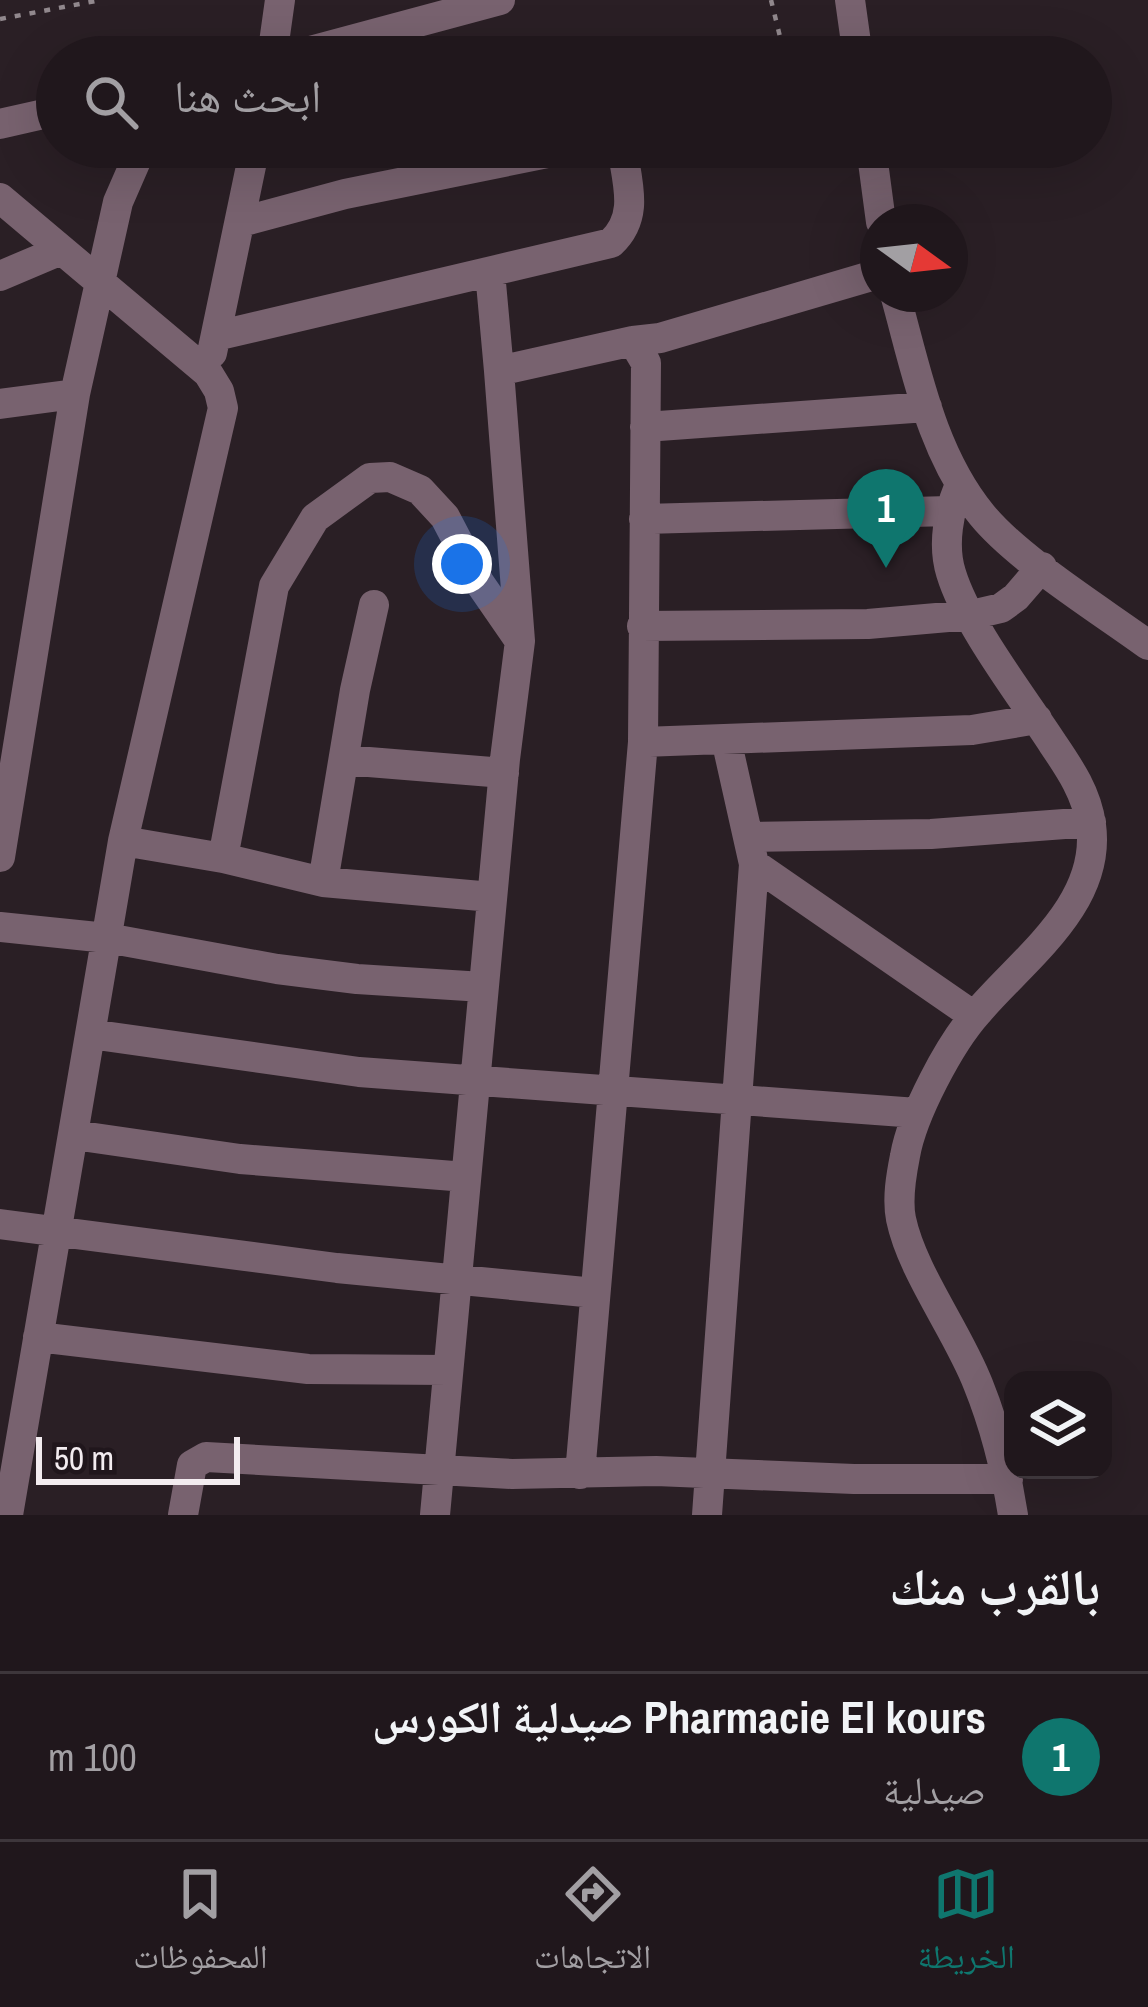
<!DOCTYPE html>
<html lang="ar">
<meta charset="utf-8">
<style>
body{margin:0;font-family:"Archivo Narrow","Noto Naskh Arabic",sans-serif;background:#2d2429;color:#f1f3f6;direction:rtl}
.controls{position:absolute;right:36px;bottom:36px;display:grid;overflow:hidden;border-radius:24px;box-shadow:0 12px 48px #0002}
.controls button{width:108px;height:108px;display:grid;place-items:center;padding:0;border:0;border-bottom:3px solid #3d363b;background:#20171c;color:#f1f3f6;font:60px sans-serif}
.compass{position:absolute;left:860px;top:204px;width:108px;height:108px;border-radius:50%;background:#20171c;box-shadow:0 12px 48px #0002;rotate:105deg}
.scale{position:absolute;left:36px;bottom:30px;width:204px;box-sizing:border-box;padding-left:12px;border:6px solid #f3ecf0;border-top:0;font-size:33px;line-height:42px;white-space:nowrap;color:#f3ecf0;-webkit-text-stroke:9px #20161c;paint-order:stroke}
.you{position:absolute;left:462px;top:564px;width:42px;height:42px;margin:-30px;border:9px solid #fff;border-radius:50%;background:#1a73e8;box-shadow:0 0 0 18px #1a73e833}
.badge{display:grid;place-items:center;width:78px;height:78px;border-radius:50%;background:#0f766e;color:#fff;font-size:39px;font-weight:700}
.pin{position:absolute;translate:-50% -99px;filter:drop-shadow(0 3px 6px #0008)}
.pin::after{content:'';position:absolute;top:63px;width:42px;height:36px;background:inherit;clip-path:polygon(0 0,100% 0,50% 100%)}
.list{margin:0;padding:0;list-style:none}
h2{display:flex;justify-content:space-between;align-items:center;height:156px;margin:0;padding:0 48px;font-size:51px}
h2 small{font-size:39px;font-weight:400;color:#a29fa3}
.list li{display:grid;grid-template-columns:78px 1fr auto;gap:36px;align-items:center;box-sizing:border-box;height:168px;padding:0 48px;border-top:3px solid #3d363b}
.list b{display:block;font-size:45px;white-space:nowrap}
.list p{margin:0;font-size:39px;white-space:nowrap;color:#a29fa3}
.list em{font-size:39px;font-style:normal;color:#a29fa3}
.icon{flex:none;width:66px;height:66px;fill:none;stroke:currentColor;stroke-width:2;stroke-linecap:round;stroke-linejoin:round}
.map{position:relative;flex:none;width:1148px;height:1515px;overflow:hidden;direction:ltr}
.search{position:absolute;background:#20171c;box-shadow:0 12px 48px #0002;left:36px;right:36px;top:36px;height:132px;display:flex;align-items:center;gap:30px;box-sizing:border-box;padding:0 42px;border-radius:66px;color:#a29fa3;font-size:45px}
.sheet{height:324px;background:#20171c}
nav{display:flex;justify-content:space-around;align-items:center;box-sizing:border-box;height:168px;border-top:3px solid #3d363b;background:#20171c;font-size:33px;color:#a29fa3}
nav a{display:grid;justify-items:center;gap:6px}
nav .on{color:#0f766e}
.map>svg:first-child{display:block}
.lines{fill:none;stroke-linecap:round;stroke-linejoin:round}
.path{stroke:#91888d;stroke-width:4.5;stroke-dasharray:6 9;stroke-linecap:butt}
.street{stroke:#78626f;stroke-width:30}
</style>
<div class="map">
<svg width="1148" height="1515" viewBox="0 0 1148 1515">
<rect width="100%" height="100%" fill="#2a1f25"/>
<g class="lines">
<path class="path" d="M771 0 785 57
M0 19 101 0"/>
<path class="street" d="M850 0 858 57
M272 57 280 0
M288 57 500 0
M0 124 57 111
M871 147 881 222
M0 198 208 373 219 391 223 408 123 841 8 1515
M241 222 345 194 577 147
M490 272 499 371
M0 276 59 251
M895 294C916 369 931 453 982 515 1018 559 1100 610 1148 645
M216 336 611 243C640 216 627 183 622 147
M212 353 255 147
M0 404 75 394
M645 427 927 407
M960 484C949 510 942 544 951 573 967 626 1022 696 1053 744 1070 769 1087 794 1091 825 1102 904 1023 959 978 1012 950 1043 912 1115 905 1156 901 1176 897 1199 901 1219 912 1272 958 1332 978 1384 995 1426 1006 1470 1013 1515
M644 519 949 511
M642 626 868 624 971 615 1001 608 1016 597 1042 567
M643 742 972 730 1037 719
M344 760 504 773
M748 837 931 834 1091 822
M123 841 223 858 323 882 492 897
M0 857 75 394 118 202 142 147
M223 858 274 586 315 518 370 478 390 477 420 490 445 517 479 582 517 637
M754 864 974 1016
M323 882 355 690 374 605
M0 927 107 938 277 969 357 979 483 987
M90 1034 359 1072 917 1113
M74 1135 240 1159 466 1177
M0 1224 337 1268 595 1293
M38 1337 308 1369 448 1370
M580 1474 643 742 646 363 633 341 660 338 878 274
M183 1515 192 1465 206 1457 512 1474 656 1471 854 1479H1008
M435 1515 505 759 520 641 499 371 633 341
M707 1515 754 864 726 739"/>
</g>
</svg>
<div class="controls">
<button><svg class="icon" aria-label="layers" viewBox="0 0 24 24"><path d="M12 4l9 5-9 5-9-5zM3 14l9 5 9-5"/></svg></button>
</div>
<svg class="compass" viewBox="-18 -18 36 36"><path d="M0-13l5 13h-10z" fill="#e53935"/><path d="M0 13l5-13h-10z" fill="#a29fa3"/></svg>
<div class="scale">50 m</div>
<div class="you"></div>
<div class="pin badge" style="left:886px;top:568px">1</div>
<div class="search"><svg class="icon" aria-label="search" viewBox="0 0 24 24"><circle cx="10" cy="10" r="6"/><path d="M15 15l6 6"/></svg>ابحث هنا</div>
</div>
<section class="sheet">
<h2>بالقرب منك<small></small></h2>
<ul class="list">
<li><span class="badge">1</span><div><b>Pharmacie El kours صيدلية الكورس</b><p>صيدلية</p></div><em>100 m</em></li>
</ul>
</section>
<nav>
<a class="on"><svg class="icon" aria-label="map" viewBox="0 0 24 24"><path d="M3 6l6-2 6 2 6-2v14l-6 2-6-2-6 2zM9 4v14M15 6v14"/></svg>الخريطة</a>
<a><svg class="icon" aria-label="directions" viewBox="0 0 24 24"><path d="M12 3l9 9-9 9-9-9zM9 14v-3h6M13 9l2 2-2 2"/></svg>الاتجاهات</a>
<a><svg class="icon" aria-label="saved" viewBox="0 0 24 24"><path d="M7 4h10v16l-5-4-5 4z"/></svg>المحفوظات</a>
</nav>
